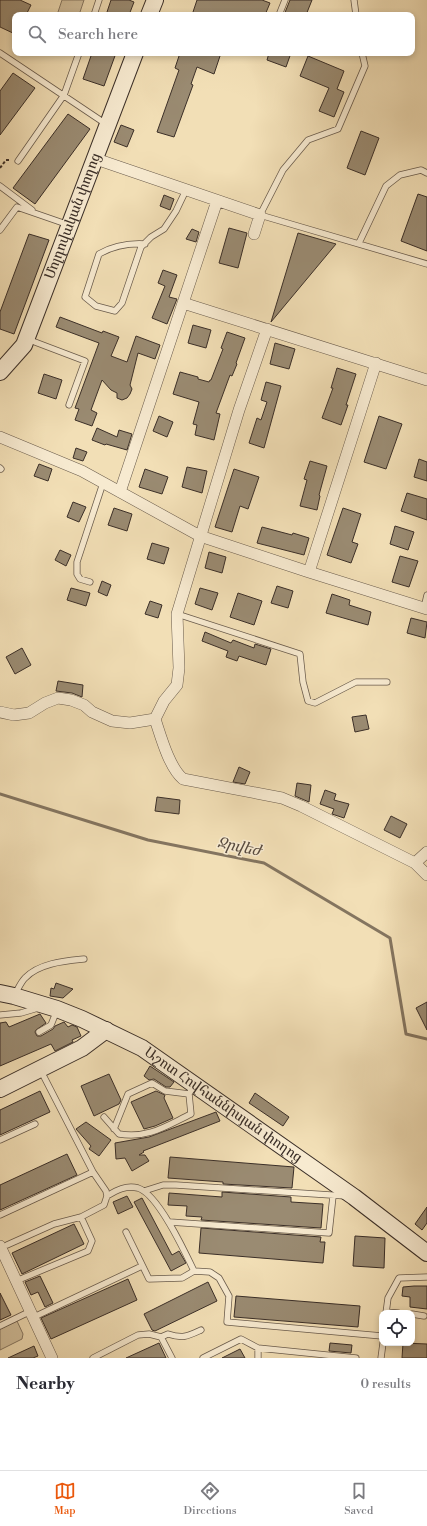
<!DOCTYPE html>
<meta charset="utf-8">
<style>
body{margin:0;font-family:"Libre Bodoni","Noto Serif Armenian",serif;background:#f7f7f7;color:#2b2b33}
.controls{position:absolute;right:12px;bottom:12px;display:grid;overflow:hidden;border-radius:8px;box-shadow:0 2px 6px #0003}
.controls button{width:36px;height:36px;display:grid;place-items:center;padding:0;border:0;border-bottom:1px solid #e1e1e2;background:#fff;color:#2b2b33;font:20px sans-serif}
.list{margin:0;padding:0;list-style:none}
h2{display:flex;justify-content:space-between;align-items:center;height:52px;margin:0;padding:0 16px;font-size:17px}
h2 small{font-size:13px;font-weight:400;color:#7c7c81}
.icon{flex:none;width:22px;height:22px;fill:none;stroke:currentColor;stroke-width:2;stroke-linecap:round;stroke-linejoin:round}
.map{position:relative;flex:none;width:427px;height:1358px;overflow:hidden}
.search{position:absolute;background:#fff;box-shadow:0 2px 6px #0003;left:12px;right:12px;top:12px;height:44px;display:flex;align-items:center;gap:10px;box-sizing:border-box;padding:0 14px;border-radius:8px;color:#7c7c81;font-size:15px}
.sheet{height:112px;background:#fff}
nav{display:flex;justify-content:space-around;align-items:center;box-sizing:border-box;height:56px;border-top:1px solid #e1e1e2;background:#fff;font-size:11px;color:#7c7c81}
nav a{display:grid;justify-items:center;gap:2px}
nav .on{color:#ea580c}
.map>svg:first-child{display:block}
.green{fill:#d3c19e;stroke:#877863}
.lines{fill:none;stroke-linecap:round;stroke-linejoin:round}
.stream{stroke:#847560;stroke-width:3}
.building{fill:#9a8b72;stroke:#3b2f28}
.lane-casing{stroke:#695b4c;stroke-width:7}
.street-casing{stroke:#695b4c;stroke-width:12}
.secondary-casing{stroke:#3b2f28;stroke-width:18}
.path{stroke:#3b2f28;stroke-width:2;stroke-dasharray:3 2;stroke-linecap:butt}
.lane{stroke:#f7ead0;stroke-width:5.5}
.street{stroke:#f7ead0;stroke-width:11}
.secondary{stroke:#f7ead0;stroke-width:16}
.labels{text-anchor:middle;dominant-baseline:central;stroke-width:3;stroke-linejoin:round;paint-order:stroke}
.street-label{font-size:14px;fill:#3b2f28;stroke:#f7ead0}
.water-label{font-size:15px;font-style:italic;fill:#594c40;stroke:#f7ead0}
</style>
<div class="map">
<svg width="427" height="1358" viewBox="0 0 427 1358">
<rect width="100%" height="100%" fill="#f2dfb6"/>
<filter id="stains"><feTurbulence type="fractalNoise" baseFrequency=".005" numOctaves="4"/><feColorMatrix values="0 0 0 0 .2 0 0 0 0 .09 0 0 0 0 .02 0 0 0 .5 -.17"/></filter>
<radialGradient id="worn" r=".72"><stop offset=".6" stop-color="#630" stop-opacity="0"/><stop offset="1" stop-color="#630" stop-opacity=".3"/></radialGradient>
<path class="green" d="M62 0H84L79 15H57Z
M17 1321 23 1334 22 1339 0 1350V1329Z"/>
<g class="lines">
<path class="stream" d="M0 794 148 840 264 863 390 938 406 1034 427 1039"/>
</g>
<path class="building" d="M0 0H20L31 5 26 15H15V34L0 27Z
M111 0H129L134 2 129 15H106Z
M197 0H262L270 3 265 15H192Z
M290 0H312L306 15H284Z
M92 53H116L104 86 83 79Z
M180 53H221L214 74 197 67 191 84 193 85 174 137 157 132 179 70 175 68Z
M269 53H291L286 67 267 60Z
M308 56 344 71 337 89 344 92 334 117 319 111 329 88 300 76Z
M13 73 35 88 0 135V91Z
M68 114 90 129 35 204 13 188Z
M121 125 134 130 127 147 114 142Z
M361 131 379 138 365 175 347 168Z
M418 194 427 197V251L401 241Z
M164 195 174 199 170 210 160 206Z
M229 228 247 233 238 268 219 263Z
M192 229 199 232 196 242 186 239Z
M298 233 336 244 271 322Z
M29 234 49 240 14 334 0 329V312Z
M163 270 177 275 169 297 177 299 167 324 152 318 165 286 158 283Z
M60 317 102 333 103 331 119 337 111 356 127 362 136 336 160 345 155 359 138 353 130 385 132 389 130 394 127 398 122 400 117 398V393L111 390 102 380 91 410 97 413 92 426 75 420 79 409 75 408 99 343 56 327Z
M193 325 211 330 206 348 188 343Z
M227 332 245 338 236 363 237 364 232 376 230 375 216 413 220 414 214 440 195 435 197 425 193 424 199 402 173 394 180 372 198 377V379L209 382 210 380H211L223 349 221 348Z
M275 343 295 349 289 369 270 364Z
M337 368 356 374 346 405H348L341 425 322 418 333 388H331Z
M44 374 62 380 56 399 38 393Z
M266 382 281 386 264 448 249 443 257 418 261 420 267 402 261 400Z
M159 416 173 422 167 437 153 431Z
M379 416 402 424 386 469 364 462Z
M97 428 117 437 119 430 132 434 127 450 106 444 105 445 92 440Z
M76 448 87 452 83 461 73 458Z
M419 459 427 462V481L414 477Z
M310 461 327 466 319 495 320 496 317 510 300 506 307 480 304 479Z
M39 464 52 469 48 481 34 476Z
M187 467 207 471 202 493 182 487Z
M145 469 168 477 162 494 139 487Z
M234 469 259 477 248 509 240 506 232 532 215 527Z
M407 493 427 499V520L401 511Z
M73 502 86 507 79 522 67 517Z
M114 508 132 514 127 531 108 525Z
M343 508 361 514 352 542 358 544 351 563 327 555Z
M395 526 414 532 408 550 390 544Z
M262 527 292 535 293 533 309 538 304 555 257 543Z
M152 543 169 548 164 564 147 559Z
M60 550 71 555 66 566 55 560Z
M209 552 226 557 222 573 205 568Z
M400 556 418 561 409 587 392 582Z
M102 581 111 585 107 596 98 592Z
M277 586 293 591 288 608 271 603Z
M71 588 90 593 86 606 67 600Z
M200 588 218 593 212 610 195 604Z
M238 593 262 601 254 625 230 617Z
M332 594 350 600 349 605 371 612 368 625 326 613Z
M150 601 162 605 158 618 145 614Z
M411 618 427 622 425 638 407 633Z
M205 632 231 643 233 640 254 648 255 644 271 649 266 665 239 656 237 661 226 657 228 651 202 641Z
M22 648 31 665 15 674 6 657Z
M58 681 83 685 82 697 72 693 56 691Z
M366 715 369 729 355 732 352 717Z
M239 767 250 772 245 784 233 782Z
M297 783 311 785 309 802 295 796Z
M325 790 336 794 334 800 349 804 344 818 332 814 334 809 320 804Z
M157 797 180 800 179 814 155 811Z
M391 816 407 824 400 838 384 830Z
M56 983 73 989 63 998 50 996 51 988 54 989Z
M427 1002V1030L416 1008Z
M40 1014 46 1023 36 1030 35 1032 37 1036H41L53 1029 55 1026 64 1022 68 1027 72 1025 77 1027 81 1036 72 1040 73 1042 55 1051 51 1044 0 1066V1023L6 1022 9 1027Z
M150 1066 174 1082 170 1087H166L154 1079 149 1080 144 1076Z
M109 1074 121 1100 119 1104 94 1116 81 1086Z
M40 1091 50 1112 0 1135V1110Z
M156 1091 165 1095 164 1098 173 1118 155 1126 144 1129 131 1102Z
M255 1093 289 1117 283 1126 249 1103Z
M216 1112 220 1121 143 1151 144 1152 139 1155H145L149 1161 132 1171 125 1158 116 1159 115 1143 149 1137Z
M86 1122 111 1140 99 1156 89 1149 91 1146 76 1129Z
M67 1154 77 1175 0 1210V1185Z
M170 1157 294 1167 292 1188 223 1184V1182L168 1178Z
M222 1192 291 1197V1202L323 1204 321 1228 201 1220 202 1217 186 1216 187 1206 168 1205 169 1193 222 1197Z
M127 1196 133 1207 118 1214 113 1202Z
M142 1198 172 1255 179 1251 186 1263 171 1271 134 1202Z
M427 1207V1223L422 1230 415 1224Z
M74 1224 84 1244 22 1274 12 1253Z
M201 1228 321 1237 320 1242H325L323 1263 199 1253Z
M355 1236 385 1238 384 1268 353 1266Z
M40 1276 53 1303 45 1307 38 1292 31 1295 25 1282Z
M128 1279 137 1300 51 1339 41 1318Z
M208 1282 217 1301 155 1331 152 1330 144 1314Z
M414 1286H427V1309L410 1307V1297L402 1296 403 1287Z
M0 1293 11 1315 0 1320Z
M236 1296 360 1306 358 1327 234 1317Z
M159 1343 166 1358H126Z
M330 1343 352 1345 351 1353 329 1351Z
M403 1343 427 1344V1358H402Z
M34 1346 38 1356 33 1358H8Z
M240 1349 245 1358H222Z"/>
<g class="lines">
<defs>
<path id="lane" d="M354 0 356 15
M94 15 99 0
M279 15 285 0
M0 53 106 124
M362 53 365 66 338 129 308 140 283 170 260 215 427 264
M18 161 64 95 79 53
M0 186 32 210
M0 230 17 207 69 225
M359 243 386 186 400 175 421 170 427 173
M145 244C128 243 113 246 99 254L85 297 96 306 115 311 122 303 141 247 151 237 164 229 176 211 186 190
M27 339 85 361 69 405
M0 468 1 469
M90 582 80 579 77 574V562L103 483
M424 608 427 595
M177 614 300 654 303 682 308 701 315 703 356 682H387
M15 994C18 989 21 982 25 978 39 963 65 961 84 959
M0 1015 21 1013 38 1008
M39 1032 51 1025 57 1010
M104 1117 119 1134C148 1139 166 1126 191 1114L189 1094
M114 1129 128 1094 152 1083 165 1091 189 1094 190 1092
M0 1140 35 1124
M144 1191 163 1185H176L346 1196
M107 1196C117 1190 126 1185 138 1188 158 1194 185 1252 194 1271L210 1272 219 1278 229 1296 227 1322 382 1336
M0 1215 93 1172
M170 1222 329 1233 333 1196
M126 1232 149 1279 182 1278 194 1271
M7 1245 54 1224 81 1217
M16 1281 88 1251 92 1241 81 1217 104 1205 107 1196 106 1191 93 1172 41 1071
M386 1312 398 1313
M386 1313 388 1298 399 1278 427 1277
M412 1314 424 1316
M34 1317 142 1266
M0 1326 31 1311
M161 1337 168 1334C183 1339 188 1336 201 1330
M258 1348V1358
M93 1358 138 1335 149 1334 161 1337 172 1358
M203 1358 241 1339 258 1348 356 1358
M381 1358 383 1343"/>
<path id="street" d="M96 159 260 215 254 234
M183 303 427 380
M0 437 82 471 200 536 309 572 427 609
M120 492 217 201
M309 572 376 363
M0 712 14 715 29 713 45 703 58 698 71 700 84 705 92 712 112 721 130 723 155 719
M155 719 164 701 177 685 179 668 177 614 239 410 267 329
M155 719C161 737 169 767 183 779L282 798 301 806 415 863 427 875
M415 863 427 852
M0 1246 52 1358"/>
<g id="secondary">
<path d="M149 15 155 0"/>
<path id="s1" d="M0 372 24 345 135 53"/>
<path id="s2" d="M0 993 14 996 57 1009 82 1019 142 1048 354 1197 427 1253"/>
<path d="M0 1089 82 1048 106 1030"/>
</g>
</defs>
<use href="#lane" class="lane-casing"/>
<use href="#street" class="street-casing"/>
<use href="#secondary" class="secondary-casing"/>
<path class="path" d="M0 168 6 160H11"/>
<use href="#lane" class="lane"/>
<use href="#street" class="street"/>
<use href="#secondary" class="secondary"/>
</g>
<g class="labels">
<g class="street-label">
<text stroke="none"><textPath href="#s1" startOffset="174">Մոլդովական փողոց</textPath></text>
<text stroke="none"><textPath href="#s2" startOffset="252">Աշոտ Հովհաննիսյան փողոց</textPath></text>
</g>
<g class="water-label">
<text transform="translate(239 847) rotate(12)">Ջրվեժ</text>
</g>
</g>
<rect width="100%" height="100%" filter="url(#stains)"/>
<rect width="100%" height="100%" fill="url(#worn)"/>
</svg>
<div class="controls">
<button><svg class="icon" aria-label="locate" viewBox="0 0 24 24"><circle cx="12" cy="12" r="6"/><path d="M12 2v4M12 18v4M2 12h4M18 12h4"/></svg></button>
</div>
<div class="search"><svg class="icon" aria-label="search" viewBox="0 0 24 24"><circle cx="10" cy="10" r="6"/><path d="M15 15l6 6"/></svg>Search here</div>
</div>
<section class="sheet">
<h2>Nearby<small>0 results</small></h2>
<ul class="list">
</ul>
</section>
<nav>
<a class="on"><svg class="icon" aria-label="map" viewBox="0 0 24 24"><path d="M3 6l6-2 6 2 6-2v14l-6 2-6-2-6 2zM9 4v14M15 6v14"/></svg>Map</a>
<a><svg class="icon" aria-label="directions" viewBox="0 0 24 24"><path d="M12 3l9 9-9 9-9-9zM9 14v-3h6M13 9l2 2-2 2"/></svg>Directions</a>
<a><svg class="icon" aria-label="saved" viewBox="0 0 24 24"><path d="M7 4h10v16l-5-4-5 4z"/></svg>Saved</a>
</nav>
